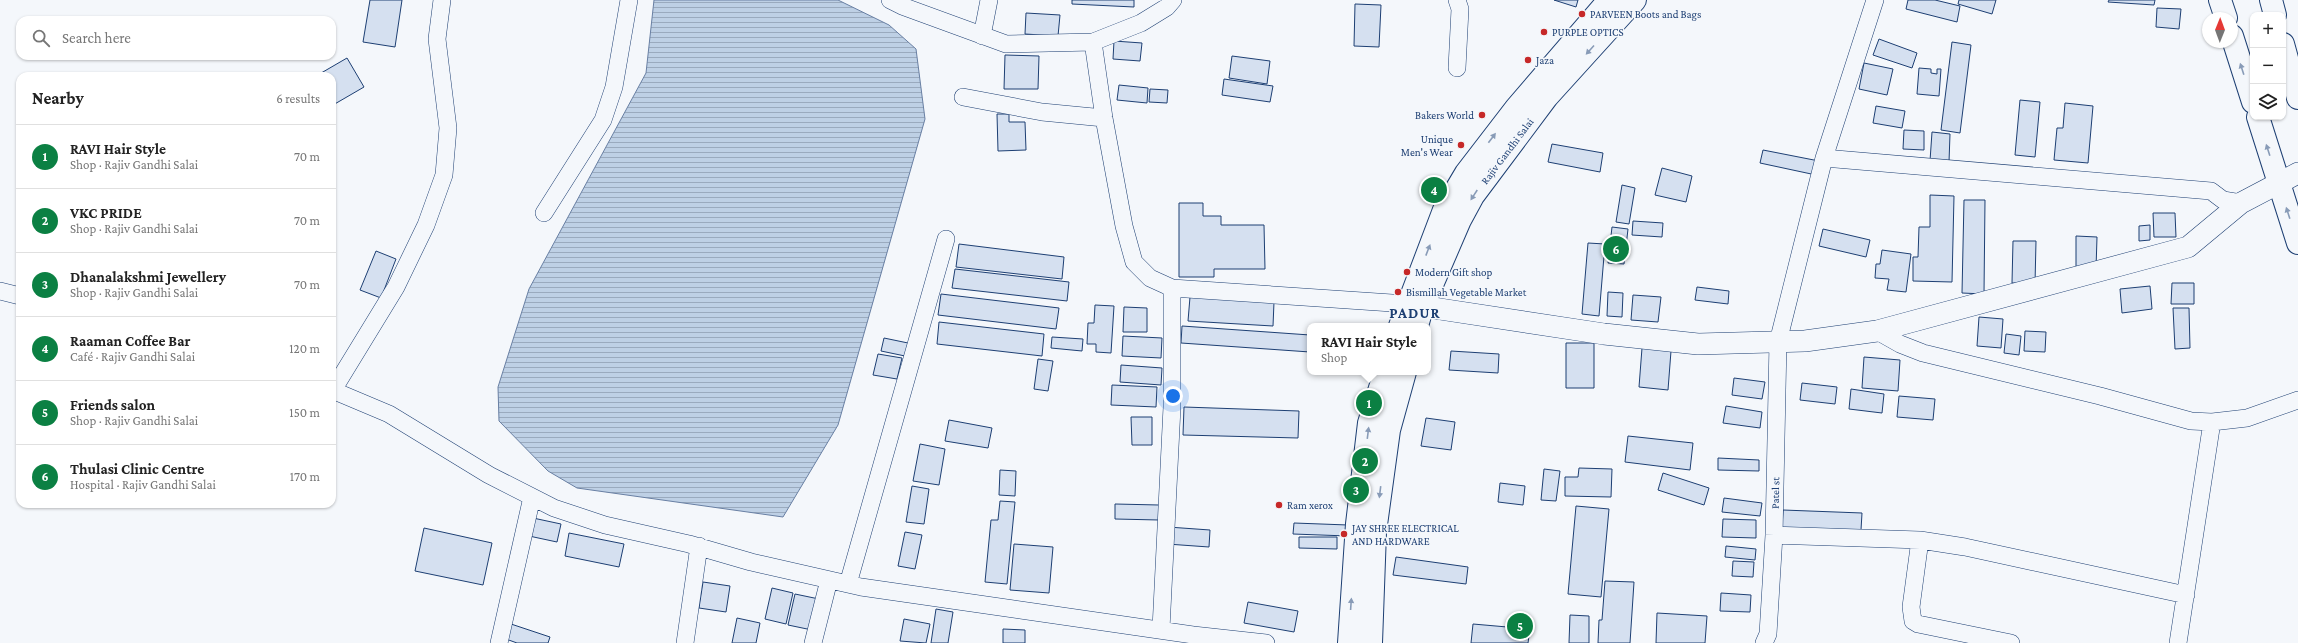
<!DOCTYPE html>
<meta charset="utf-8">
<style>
body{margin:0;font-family:"Crimson Pro",serif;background:#f6f6f6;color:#222}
.controls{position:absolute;right:12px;top:12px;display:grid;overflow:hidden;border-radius:8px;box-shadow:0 1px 3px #0004}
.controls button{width:36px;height:36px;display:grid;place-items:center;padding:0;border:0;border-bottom:1px solid #e0e0e0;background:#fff;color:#222;font:20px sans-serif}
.compass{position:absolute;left:2202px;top:12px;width:36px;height:36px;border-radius:50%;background:#fff;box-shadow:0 1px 3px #0004;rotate:1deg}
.you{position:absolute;left:1173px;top:396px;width:14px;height:14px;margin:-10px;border:3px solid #fff;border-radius:50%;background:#1a73e8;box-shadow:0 0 0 6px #1a73e833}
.badge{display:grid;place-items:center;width:26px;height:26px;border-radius:50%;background:#0b8043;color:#fff;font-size:13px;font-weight:700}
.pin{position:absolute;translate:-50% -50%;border:2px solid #fff;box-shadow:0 1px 4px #0006}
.popup{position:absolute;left:1307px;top:323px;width:124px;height:52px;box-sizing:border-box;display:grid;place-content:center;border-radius:8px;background:#fff;filter:drop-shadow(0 1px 3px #0005);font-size:13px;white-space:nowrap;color:#767676}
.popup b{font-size:15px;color:#222}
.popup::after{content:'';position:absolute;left:50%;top:100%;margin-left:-8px;border:8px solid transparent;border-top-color:#fff}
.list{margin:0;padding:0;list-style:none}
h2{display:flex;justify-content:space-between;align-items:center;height:52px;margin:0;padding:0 16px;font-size:17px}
h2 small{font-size:13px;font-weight:400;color:#767676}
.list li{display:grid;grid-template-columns:26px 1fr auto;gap:12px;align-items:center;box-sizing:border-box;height:64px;padding:0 16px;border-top:1px solid #e0e0e0}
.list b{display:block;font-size:15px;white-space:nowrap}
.list p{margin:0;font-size:13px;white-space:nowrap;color:#767676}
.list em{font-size:13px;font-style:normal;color:#767676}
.icon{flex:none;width:22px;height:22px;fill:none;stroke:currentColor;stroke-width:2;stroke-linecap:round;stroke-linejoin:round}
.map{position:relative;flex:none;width:2298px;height:643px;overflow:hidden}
.search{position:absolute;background:#fff;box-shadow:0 1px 3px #0004;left:16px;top:16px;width:320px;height:44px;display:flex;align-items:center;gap:10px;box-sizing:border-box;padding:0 14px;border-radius:12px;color:#767676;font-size:15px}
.panel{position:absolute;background:#fff;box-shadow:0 1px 3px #0004;left:16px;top:72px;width:320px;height:436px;border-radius:12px}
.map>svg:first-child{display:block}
.water{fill:url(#water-rules);stroke:#687fa3}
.building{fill:#d5e0f0;stroke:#1d3f73}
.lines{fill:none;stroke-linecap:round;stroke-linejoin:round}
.minor-casing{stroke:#1d3f73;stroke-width:18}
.tertiary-casing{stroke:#1d3f73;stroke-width:22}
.secondary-casing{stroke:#1d3f73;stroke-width:24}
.primary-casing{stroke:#1d3f73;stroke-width:24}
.minor{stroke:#f4f7fb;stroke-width:17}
.tertiary{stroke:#f4f7fb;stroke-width:21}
.secondary{stroke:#f4f7fb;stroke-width:22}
.primary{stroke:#f4f7fb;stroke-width:22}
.oneway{fill:#889bb7}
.poi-dot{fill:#c62828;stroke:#f4f7fb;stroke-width:1.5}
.labels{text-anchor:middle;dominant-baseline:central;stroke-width:3;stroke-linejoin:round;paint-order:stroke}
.poi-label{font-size:11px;fill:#1d3f73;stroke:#f4f7fb;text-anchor:start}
.street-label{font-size:11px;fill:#1d3f73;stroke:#f4f7fb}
.district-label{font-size:15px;font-weight:bold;letter-spacing:1px;fill:#1d3f73;stroke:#f4f7fb}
</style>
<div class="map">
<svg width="2298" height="643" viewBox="0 0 2298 643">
<defs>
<pattern id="water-rules" width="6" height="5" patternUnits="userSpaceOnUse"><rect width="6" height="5" fill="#bed0e5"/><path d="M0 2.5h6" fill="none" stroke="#9aaabe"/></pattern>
</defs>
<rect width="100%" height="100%" fill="#f4f7fb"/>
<path class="water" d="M654 0H838L889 25 916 49 925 119 838 425 783 517 577 488 548 471 499 421 498 387 529 289 646 73Z"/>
<path class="building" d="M370 0H402L395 47 363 42Z
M1072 0H1134V7L1072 4Z
M1554 0H1578L1576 7Z
M1908 0H1935L1960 6 1957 22 1906 9Z
M1959 0H1996L1992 14 1958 4Z
M2109 0H2155L2154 5 2108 2Z
M1355 4 1381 5 1379 47 1354 46Z
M2157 8 2181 9 2179 29 2156 27Z
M1026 13 1060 15 1058 36 1025 34Z
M1879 39 1917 53 1912 68 1873 55Z
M1114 41 1142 43 1140 61 1113 59Z
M1952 42 1971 45 1960 133 1941 130Z
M1005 55 1039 56 1038 89H1004Z
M1232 56 1270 61 1267 84 1229 78Z
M347 58 364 87 333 105 332 76H316Z
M1864 63 1893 69 1887 95 1859 89Z
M1919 68 1931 69V73L1937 74V69H1941L1939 96 1917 94Z
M1224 79 1273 86 1270 102 1222 95Z
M1119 85 1148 88 1147 103 1117 100Z
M1150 89 1168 90 1167 103 1149 102Z
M2020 100 2040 102 2035 157 2015 155Z
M2065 103 2093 106 2088 163 2054 160 2057 128H2063Z
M1876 106 1905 111 1902 128 1873 123Z
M997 114H1009V122H1025L1026 150 998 151Z
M1904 130 1924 131V150L1903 149Z
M1932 132 1950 134 1949 162 1930 161Z
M1552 144 1603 153 1600 172 1548 162Z
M1763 150 1819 161 1816 175 1760 163Z
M1662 168 1692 176 1686 202 1655 195Z
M1622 185 1635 188 1629 224 1616 222Z
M1930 195 1954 196 1952 282 1913 281V257H1918L1919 227H1930Z
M1964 200H1985L1984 294 1962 293Z
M1179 203H1203V216H1221V225H1264L1265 269H1214V277H1179Z
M2153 213H2175L2176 237H2154Z
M1633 221 1663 223 1662 237 1632 235Z
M2150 225V240L2139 241V226Z
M1612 227 1628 229 1624 264 1608 263Z
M1823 229 1870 240 1866 257 1819 246Z
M2076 236 2097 237 2096 269H2076Z
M2013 241H2036L2035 284 2012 283Z
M1588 243 1605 244 1599 316 1582 314Z
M959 244 1064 257 1062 279 956 267Z
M1882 250 1911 254 1906 292 1887 290 1889 279 1875 278 1876 264H1880Z
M376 251 396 259 381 298 360 290Z
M955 269 1069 282 1067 301 952 288Z
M2172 283H2194V304H2171Z
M2150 286 2152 309 2122 313 2120 289Z
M1697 287 1729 291 1728 304 1695 300Z
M1608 292 1623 293 1622 317 1607 316Z
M941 294 1059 308 1056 329 938 315Z
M1633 295 1661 297 1658 322 1631 320Z
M1190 297 1274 302 1273 326 1188 321Z
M1095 305 1114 306 1111 353 1096 352V344H1087L1088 323H1094Z
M1124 307 1147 308V332H1123Z
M2173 308H2189L2190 348 2175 349Z
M1979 317 2003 319 2001 348 1977 346Z
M939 322 1044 334 1042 356 937 344Z
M1182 326 1310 335V352L1181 343Z
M2025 331 2046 332 2045 352 2024 351Z
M2006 334 2021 336 2019 355 2004 353Z
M1123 336 1162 338 1161 358 1122 356Z
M1052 337 1083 339 1082 351 1051 348Z
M884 338 908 343 905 356 881 351Z
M1566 343H1594V388H1566Z
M1642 348 1671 351 1668 390 1639 387Z
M1451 351 1499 354 1498 373 1449 370Z
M878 354 902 358 897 379 873 375Z
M1864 357 1900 360 1898 391 1862 388Z
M1038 359 1053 361 1048 391 1034 389Z
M1121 365 1162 368 1161 385 1120 382Z
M1734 378 1765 382 1762 399 1732 395Z
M1802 383 1837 387 1835 404 1800 400Z
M1112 385 1157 387 1156 407 1111 405Z
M1851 389 1884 394 1882 413 1849 409Z
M1899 396 1935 399 1933 420 1897 417Z
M1726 406 1762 412 1760 428 1723 423Z
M1184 407 1299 411 1298 438 1183 435Z
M1131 417H1152V445H1132Z
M1426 418 1455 422 1451 450 1421 446Z
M949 420 992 428 988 448 945 441Z
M1628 436 1693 443 1690 470 1625 462Z
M920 444 945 449 939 485 913 481Z
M1718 458 1759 460V471L1718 470Z
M1579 468 1612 469 1611 497 1565 496V477H1578Z
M1544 469 1560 471 1556 501 1541 500Z
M1000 470 1016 471 1015 496 999 495Z
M1663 473 1709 488 1704 505 1658 490Z
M1500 483 1525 486 1523 505 1498 502Z
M912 486 929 489 924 524 906 522Z
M1724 498 1762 503 1760 516 1722 512Z
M1000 501 1015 502 1007 584 985 582 991 520H998Z
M1115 504 1159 505V520L1115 519Z
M1576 506 1609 509 1601 597 1568 594Z
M1783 510 1862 513 1861 530 1782 528Z
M533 518 561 524 557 542 529 536Z
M1723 519 1756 520V538L1722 537Z
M1294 523 1348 525V536L1293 534Z
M1168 527 1210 530 1209 547 1167 544Z
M424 528 492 543 483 585 415 571Z
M905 532 922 535 915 569 898 566Z
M569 533 624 544 619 567 565 556Z
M1299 537H1337V549L1299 548Z
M1014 544 1053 547 1049 593 1010 590Z
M1726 546 1756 549 1755 560 1725 557Z
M1396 557 1468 567 1466 584 1393 575Z
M1733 561 1754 562 1753 577 1732 576Z
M1605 581 1634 582 1630 643H1598L1599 620H1602Z
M703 582 730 586 726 612 699 608Z
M772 588 793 593 786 624 765 619Z
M1721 593 1751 595 1750 612 1720 611Z
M795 594 819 599 812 630 788 625Z
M1248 602 1298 611 1294 632 1244 623Z
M936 609 953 612 948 643H931Z
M1657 613 1707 616 1705 643H1656Z
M1570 615 1589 616V643H1569Z
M737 618 760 623 756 643H732Z
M904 619 930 624 926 643 900 641Z
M511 624 550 637 548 643H517L506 639Z
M1473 624 1530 629 1528 643H1471Z
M1003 629 1025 630V643H1003Z"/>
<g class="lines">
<defs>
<path id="minor" d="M890 0 902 6 1006 44 1093 42 1141 23 1167 7 1173 0
M982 36 989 0
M1093 42 1104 118 1124 226 1134 262 1150 278 1172 288 1407 304
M1457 68 1460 9 1457 0
M963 97 1042 112 1104 118
M1824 158 2211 191 2223 200 2241 203
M544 213 603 120 614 87 629 0
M0 291 20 296
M1877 331 1900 344 1923 353 2100 396 2191 421 2212 422 2247 418 2298 400
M332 390 389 414 489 475 554 508 605 525 689 544 751 562 861 587 1193 635 1266 643
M333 390 396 287 426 225 444 175 448 128 437 39 442 0
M1774 535 1920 540 1965 547 2186 595
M1920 540 1911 607 1913 621 1918 624 2011 643
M848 584 946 239
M1161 629 1172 407V288
M499 643 532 497
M685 643 699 546
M813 643 829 580
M1764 643 1768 634 1774 535 1778 342 1824 158 1875 0
M2178 643 2212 422"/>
<path id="tertiary" d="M1407 304 1604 334 1698 344 1805 341 1877 331 2188 247 2241 203 2298 173"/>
<path id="secondary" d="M2220 0 2226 18
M2271 0 2275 15
M2232 36 2253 102
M2283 44 2298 98
M2258 117 2298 243"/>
<path id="primary" d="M1400 326 1444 210 1466 173 1516 108 1609 0
M1417 326 1422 308 1460 220 1473 196 1547 97 1635 0
M1349 643 1357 524 1369 423 1385 372
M1371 643 1375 532 1389 430 1405 372"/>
</defs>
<use href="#minor" class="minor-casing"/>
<use href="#tertiary" class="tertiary-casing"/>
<use href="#secondary" class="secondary-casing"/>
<use href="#primary" class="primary-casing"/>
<use href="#minor" class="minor"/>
<use href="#tertiary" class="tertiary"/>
<use href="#secondary" class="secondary"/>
<use href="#primary" class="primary"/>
</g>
<defs><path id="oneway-solid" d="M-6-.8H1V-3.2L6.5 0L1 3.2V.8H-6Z"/></defs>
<g class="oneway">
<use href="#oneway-solid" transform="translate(1590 50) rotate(132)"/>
<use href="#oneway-solid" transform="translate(2242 69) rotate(-108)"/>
<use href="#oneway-solid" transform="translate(1492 138) rotate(-53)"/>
<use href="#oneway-solid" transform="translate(2268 150) rotate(-108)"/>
<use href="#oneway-solid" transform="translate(1474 195) rotate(123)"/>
<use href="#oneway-solid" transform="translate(2288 213) rotate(-108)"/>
<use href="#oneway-solid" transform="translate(1428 250) rotate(-69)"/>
<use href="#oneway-solid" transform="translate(1368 433) rotate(-83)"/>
<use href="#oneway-solid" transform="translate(1380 492) rotate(97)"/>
<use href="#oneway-solid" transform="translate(1351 604) rotate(-86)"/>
</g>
<g class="poi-dot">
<circle cx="1582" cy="14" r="4"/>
<circle cx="1544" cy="32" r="4"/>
<circle cx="1528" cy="60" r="4"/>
<circle cx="1482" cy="115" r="4"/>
<circle cx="1461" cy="145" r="4"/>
<circle cx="1407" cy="272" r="4"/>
<circle cx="1398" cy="292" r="4"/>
<circle cx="1279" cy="505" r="4"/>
<circle cx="1344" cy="534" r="4"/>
</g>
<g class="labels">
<g class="poi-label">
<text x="1590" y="14">PARVEEN Boots and Bags</text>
<text x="1552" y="32">PURPLE OPTICS</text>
<text x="1536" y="60">Jaza</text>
<text x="1474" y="115" text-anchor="end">Bakers World</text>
<text x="1453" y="139" text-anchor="end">Unique<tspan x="1453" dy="13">Men's Wear</tspan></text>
<text x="1415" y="272">Modern Gift shop</text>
<text x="1406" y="292">Bismillah Vegetable Market</text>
<text x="1287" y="505">Ram xerox</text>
<text x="1352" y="528">JAY SHREE ELECTRICAL<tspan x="1352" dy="13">AND HARDWARE</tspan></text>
</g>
<g class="street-label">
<text transform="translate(1507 151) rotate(-53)">Rajiv Gandhi Salai</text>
<text transform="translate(1775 493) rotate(-89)">Patel st</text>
</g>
<g class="district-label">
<text x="1415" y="313">PADUR</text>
</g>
</g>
</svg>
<div class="controls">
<button>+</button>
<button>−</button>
<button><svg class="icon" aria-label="layers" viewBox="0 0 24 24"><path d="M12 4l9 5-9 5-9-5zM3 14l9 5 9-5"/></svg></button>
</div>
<svg class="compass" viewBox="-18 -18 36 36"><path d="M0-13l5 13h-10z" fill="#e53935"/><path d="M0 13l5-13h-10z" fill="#767676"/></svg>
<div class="you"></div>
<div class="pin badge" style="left:1369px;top:403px">1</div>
<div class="popup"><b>RAVI Hair Style</b>Shop</div>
<div class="pin badge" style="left:1365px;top:461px">2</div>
<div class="pin badge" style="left:1356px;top:490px">3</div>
<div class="pin badge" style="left:1434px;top:190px">4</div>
<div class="pin badge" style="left:1520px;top:626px">5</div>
<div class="pin badge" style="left:1616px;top:249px">6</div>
<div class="search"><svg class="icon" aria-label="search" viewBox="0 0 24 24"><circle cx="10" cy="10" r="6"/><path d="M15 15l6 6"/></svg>Search here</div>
<section class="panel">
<h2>Nearby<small>6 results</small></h2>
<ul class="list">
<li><span class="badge">1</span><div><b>RAVI Hair Style</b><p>Shop · Rajiv Gandhi Salai</p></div><em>70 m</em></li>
<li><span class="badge">2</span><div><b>VKC PRIDE</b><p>Shop · Rajiv Gandhi Salai</p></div><em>70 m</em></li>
<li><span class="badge">3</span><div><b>Dhanalakshmi Jewellery</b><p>Shop · Rajiv Gandhi Salai</p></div><em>70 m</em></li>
<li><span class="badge">4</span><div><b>Raaman Coffee Bar</b><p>Café · Rajiv Gandhi Salai</p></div><em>120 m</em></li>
<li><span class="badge">5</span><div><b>Friends salon</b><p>Shop · Rajiv Gandhi Salai</p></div><em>150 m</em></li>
<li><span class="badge">6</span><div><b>Thulasi Clinic Centre</b><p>Hospital · Rajiv Gandhi Salai</p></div><em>170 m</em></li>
</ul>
</section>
</div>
